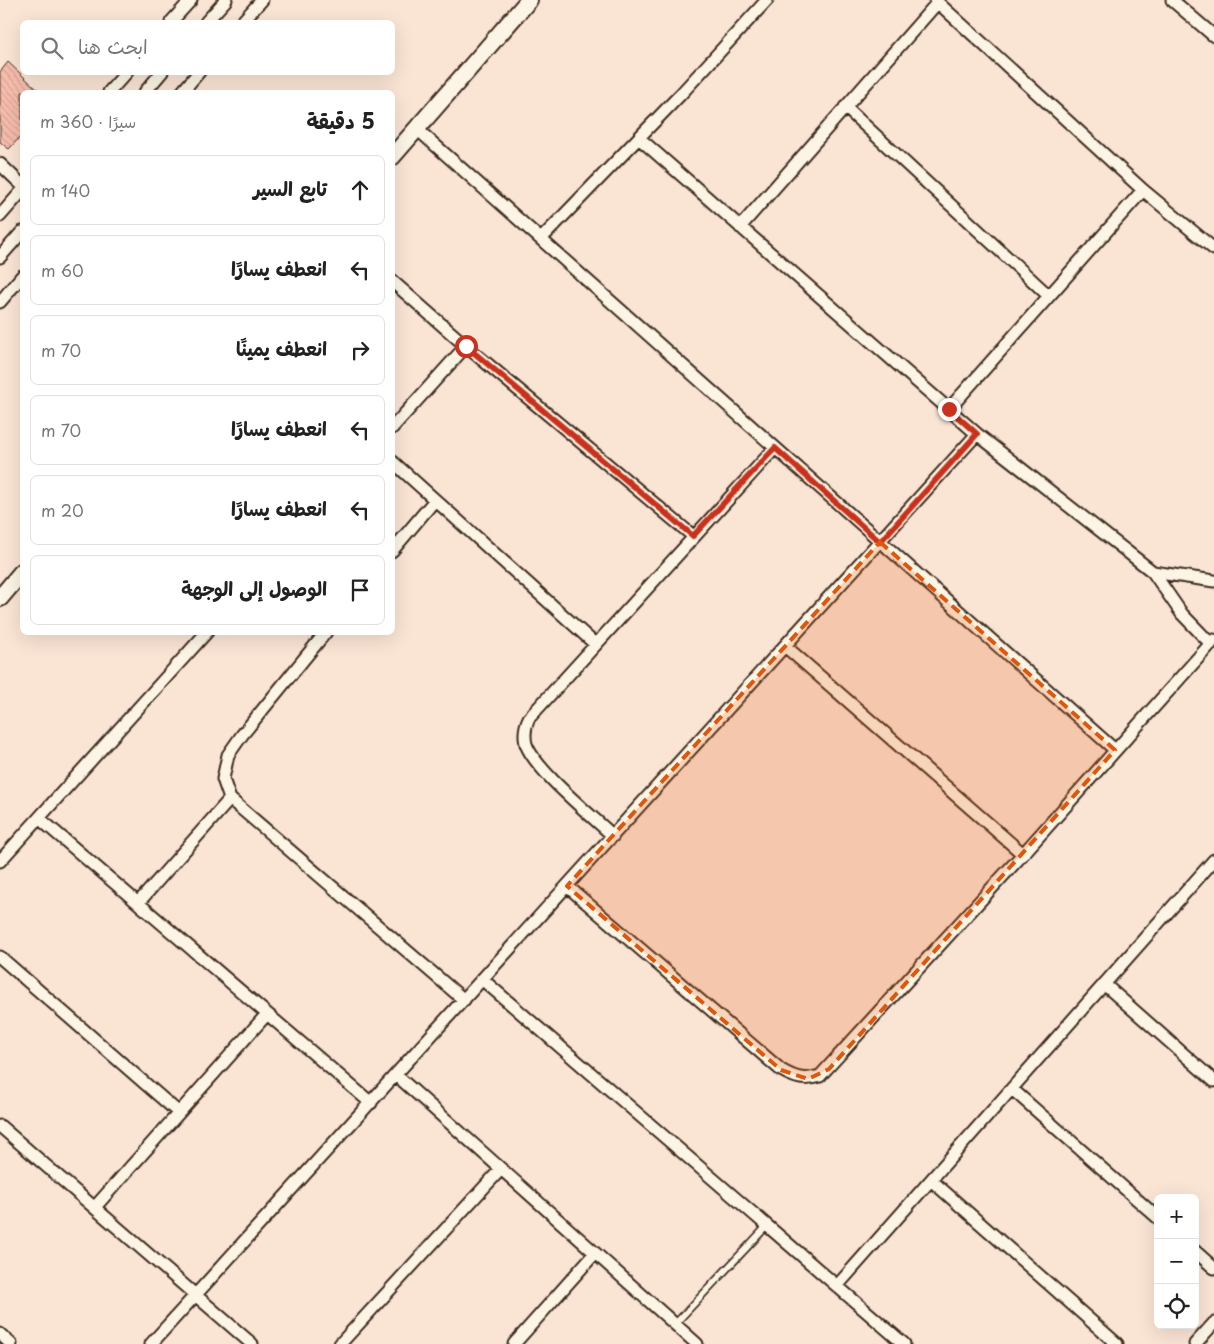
<!DOCTYPE html>
<html lang="ar">
<meta charset="utf-8">
<style>
body{margin:0;font-family:"Playpen Sans","Playpen Sans Arabic",sans-serif;background:#f2f2f2;color:#222;direction:rtl}
.controls{position:absolute;right:15px;bottom:15px;display:grid;overflow:hidden;border-radius:8px;box-shadow:0 5px 20px #0002}
.controls button{width:45px;height:45px;display:grid;place-items:center;padding:0;border:0;border-bottom:1px solid #e0e0e0;background:#fff;color:#222;font:25px sans-serif}
.stop{position:absolute;width:15px;height:15px;margin:-11px;border:4px solid #c8321e;border-radius:50%;background:#fff}
.stop.end{background:#c8321e;border-color:#fff;box-shadow:0 1px 5px #0008}
.list{margin:0;padding:0;list-style:none}
h2{display:flex;justify-content:space-between;align-items:center;height:65px;margin:0;padding:0 20px;font-size:21px}
h2 small{font-size:16px;font-weight:400;color:#767676}
.list li{display:grid;grid-template-columns:32px 1fr auto;gap:15px;align-items:center;box-sizing:border-box;height:70px;margin:0 10px 10px;padding:0 10px;border:1px solid #e0e0e0;border-radius:8px}
.list b{display:block;font-size:19px;white-space:nowrap}
.list em{font-size:16px;font-style:normal;color:#767676}
.icon{flex:none;width:28px;height:28px;fill:none;stroke:currentColor;stroke-width:2;stroke-linecap:round;stroke-linejoin:round}
.map{position:relative;flex:none;width:1214px;height:1344px;overflow:hidden;direction:ltr}
.search{position:absolute;background:#fff;box-shadow:0 5px 20px #0002;left:20px;top:20px;width:375px;height:55px;display:flex;align-items:center;gap:12px;box-sizing:border-box;padding:0 18px;border-radius:8px;color:#767676;font-size:19px}
.panel{position:absolute;background:#fff;box-shadow:0 5px 20px #0002;left:20px;top:90px;width:375px;height:545px;border-radius:8px;direction:rtl}
.map>svg:first-child{display:block}
.building{fill:url(#building-back-hatch);stroke:#3b2a1e}
.lines{fill:none;stroke-linecap:round;stroke-linejoin:round}
.lane-casing{stroke:#3b2a1e;stroke-width:9}
.street-casing{stroke:#3b2a1e;stroke-width:15}
.secondary-casing{stroke:#3b2a1e;stroke-width:20}
.lane{stroke:#fcf5e5;stroke-width:5.5}
.street{stroke:#fcf5e5;stroke-width:11}
.secondary{stroke:#fcf5e5;stroke-width:16}
.route{stroke:#c8321e;stroke-width:6}
.marked{fill:#df570d;fill-opacity:0.2;stroke:#df570d;stroke-width:4;stroke-dasharray:10 6;stroke-linejoin:round}
</style>
<div class="map">
<svg width="1214" height="1344" viewBox="0 0 1214 1344">
<defs>
<pattern id="building-back-hatch" width="6" height="6" patternUnits="userSpaceOnUse" patternTransform="scale(1.25)"><rect width="6" height="6" fill="#f7bdad"/><path d="M-1 5l2 2M0 0l6 6M5-1l2 2" fill="none" stroke="#d5a394"/></pattern>
</defs>
<rect width="100%" height="100%" fill="#fae4d4"/>
<filter id="ink" filterUnits="userSpaceOnUse"><feTurbulence type="fractalNoise" baseFrequency=".02" numOctaves="2"/><feDisplacementMap in="SourceGraphic" scale="10" xChannelSelector="R" yChannelSelector="G"/><feConvolveMatrix kernelMatrix="1 2 1 2 8 2 1 2 1" color-interpolation-filters="sRGB"/></filter>
<g filter="url(#ink)">
<path class="building" d="M8 62 40 92H22V135L9 149 0 142V72Z"/>
<g class="lines">
<defs>
<path id="lane" d="M675 1324 767 1226"/>
<path id="street" d="M935 0 1143 190 1214 249
M1172 0 1214 36
M171 22 191 0
M206 22 226 0
M242 22 262 0
M109 92 127 72
M145 92 162 72
M182 92 199 72
M845 107 1049 296
M417 129 1115 750
M639 138 977 434 1153 572 1182 614 1211 644
M0 164 22 185
M0 216 22 191
M740 227 938 2
M541 239 680 95 767 0
M0 257 22 232
M392 281 466 346 693 536
M0 302 22 276
M949 409 1143 190
M392 428 466 346
M392 461 595 644
M392 551 435 500
M1153 572 1214 581
M326 632 242 735 228 755 223 779 230 799 464 1000
M785 646 1023 854
M39 818 371 1103
M613 836C591 815 535 770 526 744 524 735 525 726 529 718L775 448
M0 861 207 632
M567 886 781 1070C795 1078 804 1081 820 1076L1023 854 1214 640
M138 903 230 799
M0 957 179 1113
M483 980 904 1344
M1104 984 1214 1081
M396 1075 697 1344
M1012 1089 1158 1218
M0 1126 252 1344
M931 1180 1117 1344
M95 1207 267 1014
M1195 1251 1214 1268
M837 1286 1214 860
M0 1334 11 1344
M151 1344 977 434
M340 1344 501 1169
M514 1344 595 1253
M1195 1344 1214 1323"/>
<path id="secondary" d="M392 157 529 0
M0 598 22 572"/>
</defs>
<use href="#lane" class="lane-casing"/>
<use href="#street" class="street-casing"/>
<use href="#secondary" class="secondary-casing"/>
<use href="#lane" class="lane"/>
<use href="#street" class="street"/>
<use href="#secondary" class="secondary"/>
</g>
</g>
<g class="lines" filter="url(#ink)">
<path class="route" d="M466 346 693 536 775 448 880 542 977 434 949 409"/>
</g>
<path class="marked" d="M880 542 1115 750 829 1069 808 1079 781 1070 567 886Z"/>
</svg>
<div class="controls">
<button>+</button>
<button>−</button>
<button><svg class="icon" aria-label="locate" viewBox="0 0 24 24"><circle cx="12" cy="12" r="6"/><path d="M12 2v4M12 18v4M2 12h4M18 12h4"/></svg></button>
</div>
<div class="stop" style="left:466px;top:346px"></div>
<div class="stop end" style="left:949px;top:409px"></div>
<div class="search"><svg class="icon" aria-label="search" viewBox="0 0 24 24"><circle cx="10" cy="10" r="6"/><path d="M15 15l6 6"/></svg>ابحث هنا</div>
<section class="panel">
<h2>5 دقيقة<small>سيرًا · 360 m</small></h2>
<ul class="list">
<li><svg class="icon" aria-label="ahead" viewBox="0 0 24 24"><path d="M12 20V5M6 11l6-6 6 6"/></svg><div><b>تابع السير</b></div><em>140 m</em></li>
<li><svg class="icon" aria-label="left" viewBox="0 0 24 24"><path d="M17 20v-9H6M10 6l-5 5 5 5"/></svg><div><b>انعطف يسارًا</b></div><em>60 m</em></li>
<li><svg class="icon" aria-label="right" viewBox="0 0 24 24"><path d="M7 20v-9h11M14 6l5 5-5 5"/></svg><div><b>انعطف يمينًا</b></div><em>70 m</em></li>
<li><svg class="icon" aria-label="left" viewBox="0 0 24 24"><path d="M17 20v-9H6M10 6l-5 5 5 5"/></svg><div><b>انعطف يسارًا</b></div><em>70 m</em></li>
<li><svg class="icon" aria-label="left" viewBox="0 0 24 24"><path d="M17 20v-9H6M10 6l-5 5 5 5"/></svg><div><b>انعطف يسارًا</b></div><em>20 m</em></li>
<li><svg class="icon" aria-label="arrive" viewBox="0 0 24 24"><path d="M6 21V4h12l-3 4 3 4H6"/></svg><div><b>الوصول إلى الوجهة</b></div></li>
</ul>
</section>
</div>
